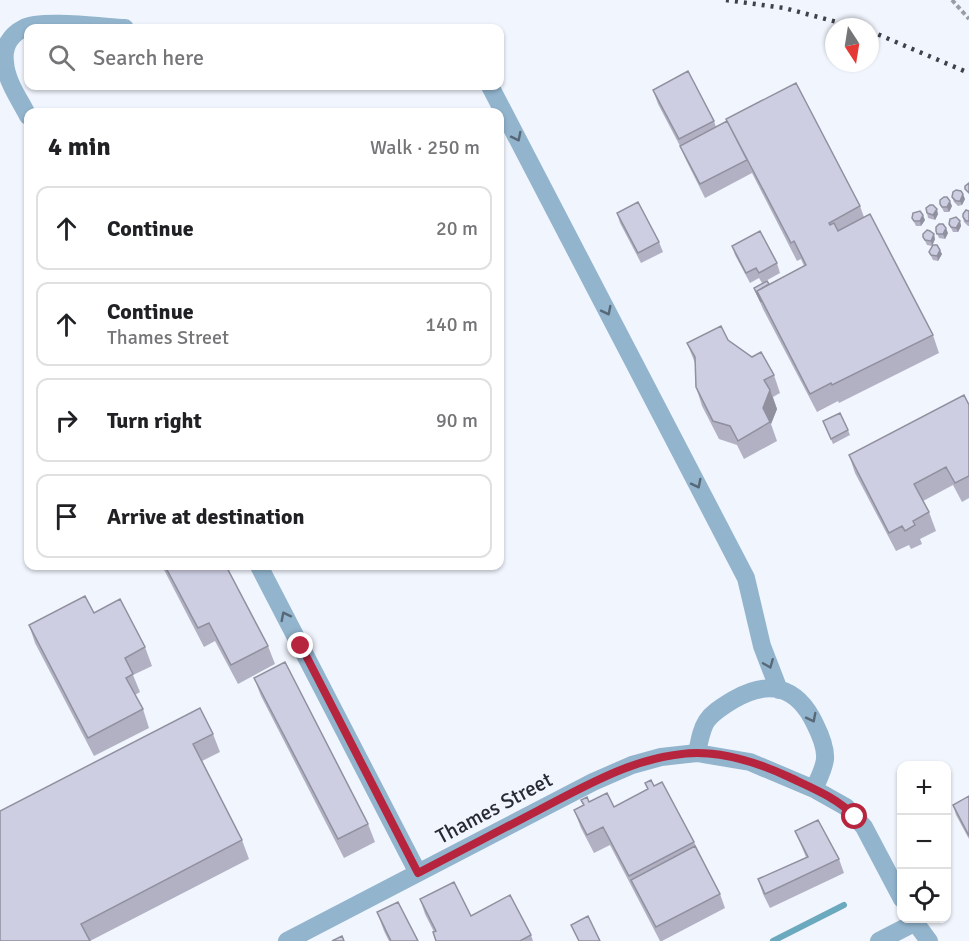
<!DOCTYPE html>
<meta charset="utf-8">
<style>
body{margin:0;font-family:Signika,sans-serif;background:#f6f6f6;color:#202124}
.controls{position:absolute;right:18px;bottom:18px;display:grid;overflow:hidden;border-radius:12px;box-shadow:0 2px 4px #0004}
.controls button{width:54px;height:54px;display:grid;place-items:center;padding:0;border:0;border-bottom:2px solid #e0e0e0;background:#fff;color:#202124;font:30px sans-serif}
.compass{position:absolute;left:825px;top:18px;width:54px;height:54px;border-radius:50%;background:#fff;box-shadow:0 2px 4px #0004;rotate:168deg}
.stop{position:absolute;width:18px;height:18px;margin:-14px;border:4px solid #b6243e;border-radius:50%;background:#fff}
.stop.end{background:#b6243e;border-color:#fff;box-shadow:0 2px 6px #0008}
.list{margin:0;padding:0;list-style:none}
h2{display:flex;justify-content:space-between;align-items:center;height:78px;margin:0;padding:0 24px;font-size:26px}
h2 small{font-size:20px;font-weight:400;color:#757577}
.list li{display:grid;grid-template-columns:39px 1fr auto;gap:18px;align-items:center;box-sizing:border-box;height:84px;margin:0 12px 12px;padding:0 12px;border:2px solid #e0e0e0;border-radius:12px}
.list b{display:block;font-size:22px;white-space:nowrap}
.list p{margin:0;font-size:20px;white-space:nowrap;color:#757577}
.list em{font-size:20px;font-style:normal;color:#757577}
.icon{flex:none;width:33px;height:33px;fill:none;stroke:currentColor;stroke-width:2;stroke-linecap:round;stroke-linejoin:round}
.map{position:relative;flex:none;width:969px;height:941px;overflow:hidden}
.search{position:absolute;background:#fff;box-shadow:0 2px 4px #0004;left:24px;top:24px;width:480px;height:66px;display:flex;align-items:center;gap:15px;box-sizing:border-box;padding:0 21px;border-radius:12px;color:#757577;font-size:22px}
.panel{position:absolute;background:#fff;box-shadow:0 2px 4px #0004;left:24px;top:108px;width:480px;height:462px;border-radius:12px}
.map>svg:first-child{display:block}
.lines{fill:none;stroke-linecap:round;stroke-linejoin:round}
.stream{stroke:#6ba9be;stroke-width:6}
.path{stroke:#999da5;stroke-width:4;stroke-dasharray:4.5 3;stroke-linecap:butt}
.minor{stroke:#92b4cd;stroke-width:18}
.rail{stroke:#3f424a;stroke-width:4.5;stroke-dasharray:3 6;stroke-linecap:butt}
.wall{fill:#b1b1c3}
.shaded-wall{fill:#90909f}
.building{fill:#cecee3;stroke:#90909f;stroke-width:1.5}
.oneway{stroke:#576878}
.route{stroke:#b6243e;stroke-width:8}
.labels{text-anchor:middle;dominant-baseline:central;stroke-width:4.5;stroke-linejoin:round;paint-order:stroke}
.street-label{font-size:21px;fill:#272a32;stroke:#f1f5fe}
</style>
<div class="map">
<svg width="969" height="941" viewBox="0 0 969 941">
<rect width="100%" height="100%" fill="#f1f5fe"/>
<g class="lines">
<path class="stream" d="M773 941 844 905"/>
<path class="path" d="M952 0 969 19"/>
<path class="minor" d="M490 86 746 578 762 646 779 690
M28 116C20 100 6 81 5 62 3 47 10 35 24 28 41 19 103 27 125 28
M259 566 418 873
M697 753C703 721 705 717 733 700 769 679 797 686 815 724 820 734 826 747 825 759 824 769 818 780 814 789
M912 918 929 941
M287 941 593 782 632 765 661 757 697 753 750 762 814 789 846 807 864 827 902 899
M879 941 914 923"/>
<path class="rail" d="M726 0 784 8 856 27
M870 31 969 73"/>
</g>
<path class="wall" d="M653 90 714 121 716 127 860 206 864 217 933 335 939 353 839 403 838 401 817 412 763 309 754 288 769 284 804 266 801 259 797 261 752 173 705 198 686 160 680 146 658 104Z
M952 197 965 199 962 205 958 206 954 202Z
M940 204 952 206 949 212H944Z
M969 211V226H968L964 222 963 217Z
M617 213 659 242 663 252 641 263 620 223Z
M927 213 938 214 935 220 928 218Z
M912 218 925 220 921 226H916Z
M960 221 961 226 958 232H953L949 224Z
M936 231 948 233 945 239 939 238Z
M923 237 935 239 932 246 927 245Z
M732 246 777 263 780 273 762 283 759 278 750 283 735 255Z
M929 252 942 254 938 261 933 260Z
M728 340 774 375 780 393 773 397 777 409 771 424 777 441 744 459 737 445 719 439 702 406 696 387 695 363 687 343Z
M969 405V498L962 502 953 485 923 501 929 512 936 531 920 539 922 544 911 549 909 545 896 551 855 473 849 455Z
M823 421 848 430 850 435 833 444Z
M162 566H226L268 646 275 664 238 684 215 641 204 647Z
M94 613 145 647 152 666 133 675 140 692 135 695 143 709 149 728 94 756 35 643 29 625Z
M254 678 368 824 375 842 344 858 261 696Z
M213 734 220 752 202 761 242 840 249 859 90 941 0 811Z
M645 783 654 786 694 842 720 894 725 908 662 941H660L610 845 594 853 581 828 574 810 583 805 581 800 614 807 648 789Z
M969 796V839L956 815 953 805Z
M795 831 839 859 844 873 770 908 763 894 758 879 806 857Z
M420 899 531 935 533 941H436L434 932 425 914Z
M377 912 418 941H389L384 931Z"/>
<path class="shaded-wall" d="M963 194 965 199 962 205 960 201Z
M950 201 952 206 949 212 947 207Z
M937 209 938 214 935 220 933 215Z
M923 215 925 220 921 226 920 221Z
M960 221 961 226 958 232 956 228Z
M946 228 948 233 945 239 943 234Z
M934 234 935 239 932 246 931 241Z
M940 250 942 254 938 261 937 256Z
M770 390 777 409 771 424 763 408Z"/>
<path class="building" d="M688 71 714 121 679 139 653 90Z
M796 83 860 206 829 223 830 225 834 223 838 231 870 214 933 335 832 385 831 383 810 394 757 291 806 265 794 241 791 243 726 119Z
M727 121 747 160 700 184 680 146Z
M969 183V193L965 189V186Z
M956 190 961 191 963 194 960 201H956L952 197 953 192Z
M944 197H947L950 201 947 207H942L940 204V200Z
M638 202 659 242 638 253 617 213Z
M930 205H933L937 209 933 215 927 213 926 208Z
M966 210 969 211V221H966L963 217V214Z
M920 211 923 215 920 221H914L912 218 913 213Z
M956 217 960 221 956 228 951 227 949 224 950 219Z
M939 224H943L946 228 943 234H937L936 231V227Z
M927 230 930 231 934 234 931 241 925 240 923 237V234Z
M760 231 777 263 759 273 756 268 746 273 732 246Z
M933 245H937L940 250 937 256 931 255 929 252Z
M767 281 769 284 757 291 761 302 754 288Z
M721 326 728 340 752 357 761 352 774 375 764 380 770 390 763 408 770 422 738 441 730 426 713 421 696 387 695 357 687 343Z
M964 395 969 405V476L955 483 946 467 914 484 929 512 913 521 915 525 905 531 902 526 889 533 849 455Z
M840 413 848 430 831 439 823 421Z
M165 566H226L268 646 231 665 209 623 198 628Z
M85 596 94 613 120 599 145 647 125 658 133 674 126 678 143 709 88 738 29 625Z
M285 662 368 824 338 839 254 678Z
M200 708 213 734 193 744 242 840 81 924 90 941H0V811Z
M651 780 654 786 662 782 694 842 629 876 603 827 587 835 574 810 584 805 581 800 587 797 589 802 607 793 614 807 648 789 645 783Z
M969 796V836L953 805Z
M818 820 839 859 765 894 758 879 808 857 795 831Z
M695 846 720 894 656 927 631 880Z
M454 882 471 916 510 895 531 935 520 941H436L433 932 436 931 420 899Z
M398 902 418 941H391L377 912Z
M588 916 600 941H579L571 925Z
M342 936 344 941H332Z"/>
<defs><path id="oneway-chevron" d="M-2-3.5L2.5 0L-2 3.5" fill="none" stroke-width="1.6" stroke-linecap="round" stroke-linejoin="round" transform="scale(1.5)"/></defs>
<g class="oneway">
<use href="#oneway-chevron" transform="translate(517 137) rotate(63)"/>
<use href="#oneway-chevron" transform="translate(607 311) rotate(63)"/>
<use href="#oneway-chevron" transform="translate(697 484) rotate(63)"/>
<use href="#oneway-chevron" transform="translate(285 616) rotate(-117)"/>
<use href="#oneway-chevron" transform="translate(769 664) rotate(68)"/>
<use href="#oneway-chevron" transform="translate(812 718) rotate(63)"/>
</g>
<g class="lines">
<path class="route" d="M301 646 418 873C458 852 499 831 539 810 589 784 640 754 697 753 729 753 761 764 789 777 812 788 838 798 855 817"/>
</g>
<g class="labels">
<g class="street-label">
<text transform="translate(494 808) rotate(-28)">Thames Street</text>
</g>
</g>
</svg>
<div class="controls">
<button>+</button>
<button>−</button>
<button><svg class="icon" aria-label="locate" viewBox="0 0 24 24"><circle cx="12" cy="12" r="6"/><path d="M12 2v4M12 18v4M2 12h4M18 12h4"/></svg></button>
</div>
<svg class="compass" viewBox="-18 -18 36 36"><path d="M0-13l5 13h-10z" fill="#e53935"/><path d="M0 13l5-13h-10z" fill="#757577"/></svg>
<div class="stop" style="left:855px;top:817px"></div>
<div class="stop end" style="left:301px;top:646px"></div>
<div class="search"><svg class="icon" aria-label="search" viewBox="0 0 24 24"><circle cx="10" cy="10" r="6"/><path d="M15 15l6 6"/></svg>Search here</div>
<section class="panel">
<h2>4 min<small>Walk · 250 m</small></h2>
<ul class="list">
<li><svg class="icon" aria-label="ahead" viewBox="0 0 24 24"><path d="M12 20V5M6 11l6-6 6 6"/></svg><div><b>Continue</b></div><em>20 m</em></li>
<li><svg class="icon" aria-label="ahead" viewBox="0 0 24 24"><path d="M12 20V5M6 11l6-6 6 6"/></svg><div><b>Continue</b><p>Thames Street</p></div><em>140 m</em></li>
<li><svg class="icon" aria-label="right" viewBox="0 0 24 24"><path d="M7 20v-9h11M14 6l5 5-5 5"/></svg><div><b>Turn right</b></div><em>90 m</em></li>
<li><svg class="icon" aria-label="arrive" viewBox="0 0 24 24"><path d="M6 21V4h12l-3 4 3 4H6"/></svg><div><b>Arrive at destination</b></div></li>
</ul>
</section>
</div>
